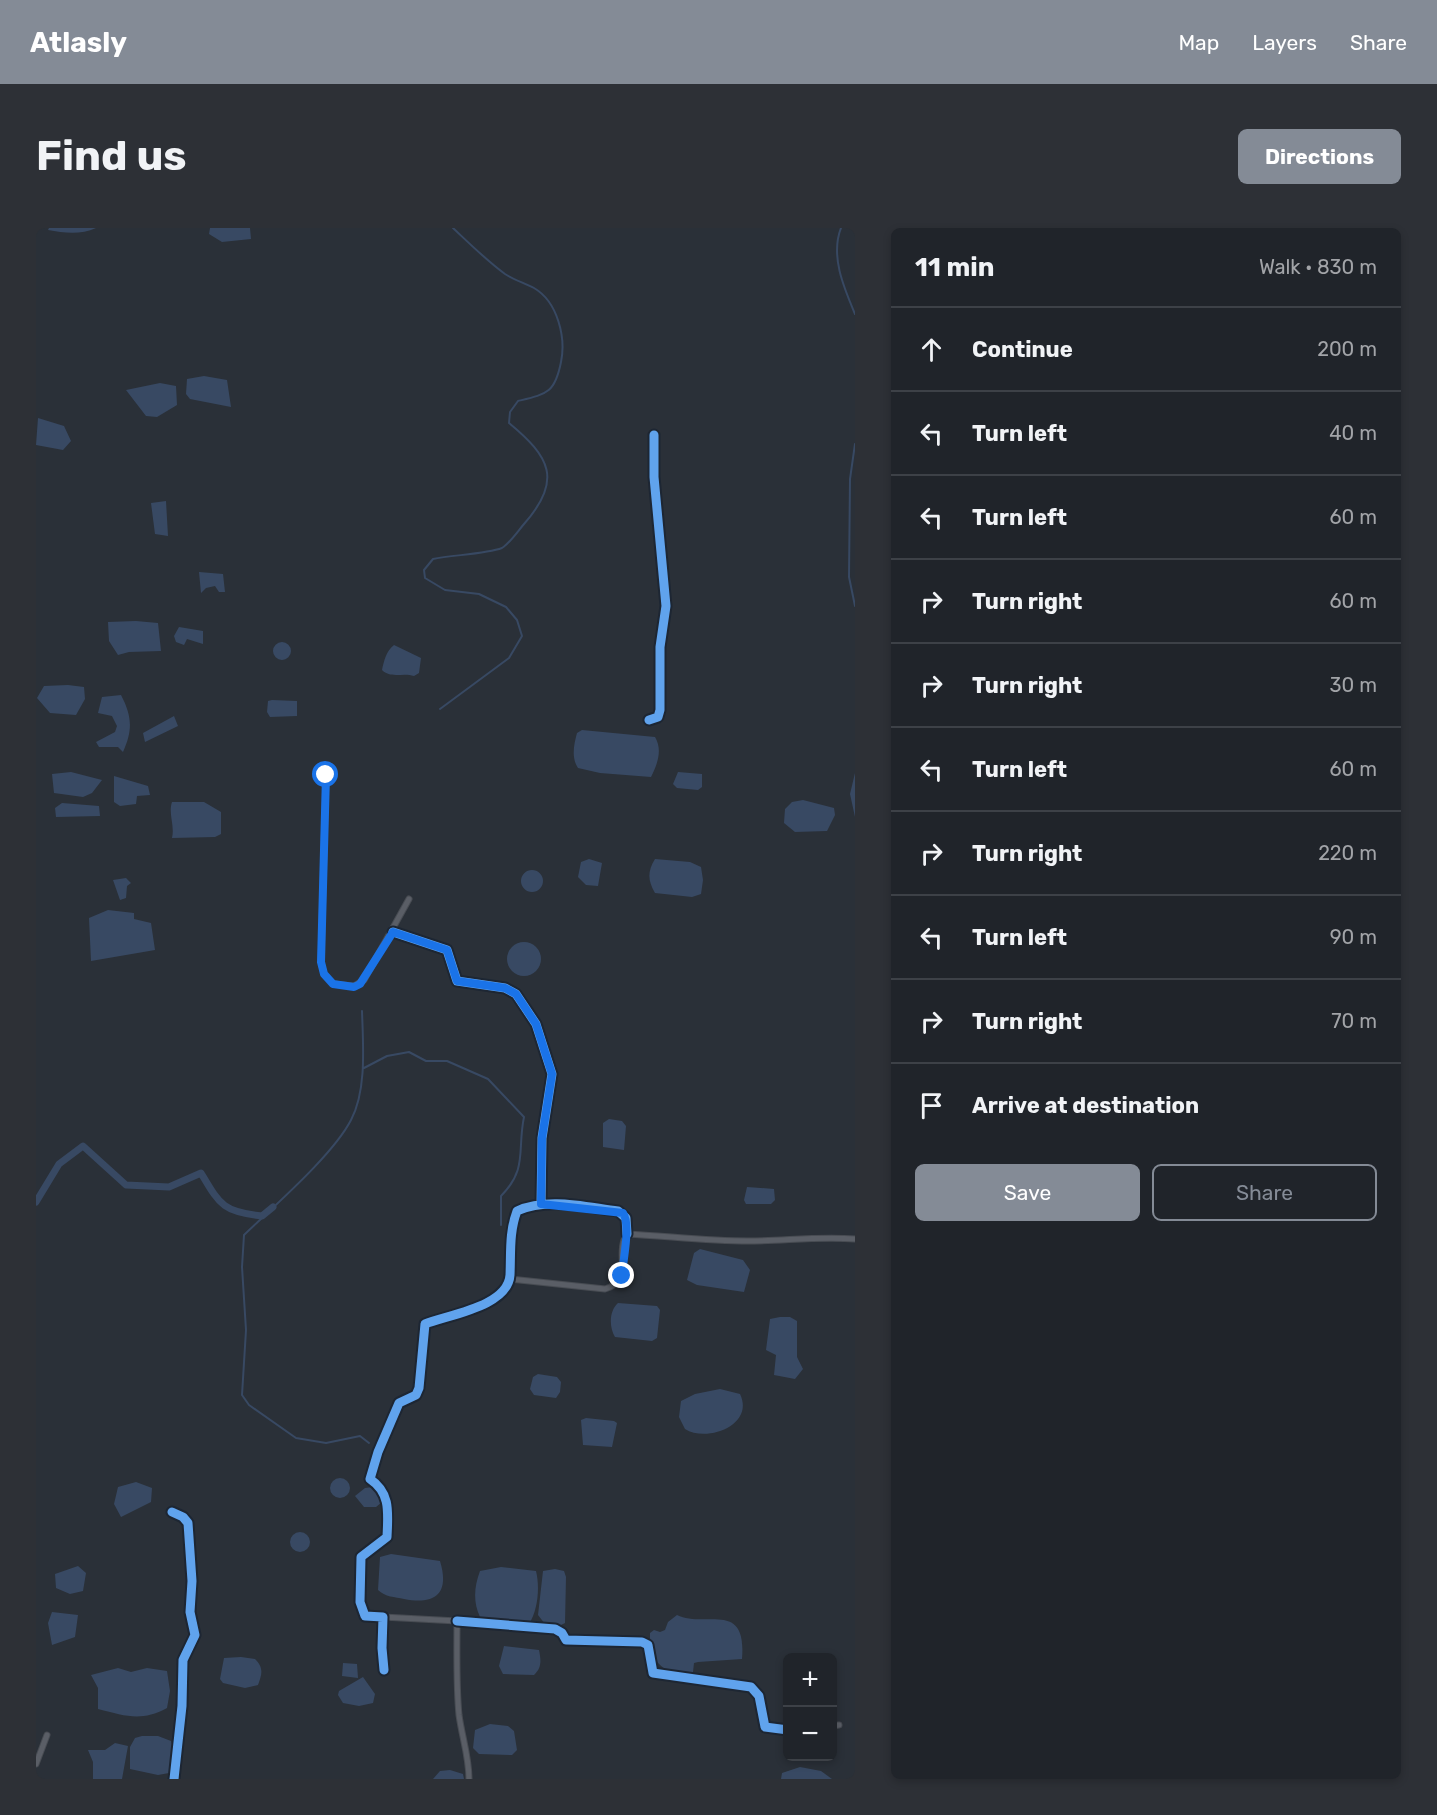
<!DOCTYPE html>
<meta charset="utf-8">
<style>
body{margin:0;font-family:Rubik,sans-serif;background:#2d3036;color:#f1f3f6}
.controls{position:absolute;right:18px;bottom:18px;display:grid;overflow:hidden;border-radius:9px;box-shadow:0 3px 9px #0003}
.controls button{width:54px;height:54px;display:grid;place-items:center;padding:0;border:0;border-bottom:2px solid #3d4147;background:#20242a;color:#f1f3f6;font:30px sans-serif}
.stop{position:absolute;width:18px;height:18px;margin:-14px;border:4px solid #1a73e8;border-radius:50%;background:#fff}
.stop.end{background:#1a73e8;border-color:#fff;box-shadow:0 2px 6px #0008}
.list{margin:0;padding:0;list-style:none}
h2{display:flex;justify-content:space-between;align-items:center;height:78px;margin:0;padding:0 24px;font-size:26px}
h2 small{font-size:20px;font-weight:400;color:#a2a4a8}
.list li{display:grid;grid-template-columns:39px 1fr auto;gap:18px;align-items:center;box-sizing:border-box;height:84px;padding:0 24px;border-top:2px solid #3d4147}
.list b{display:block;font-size:22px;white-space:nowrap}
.list em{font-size:20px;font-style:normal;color:#a2a4a8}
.actions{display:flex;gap:12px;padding:18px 24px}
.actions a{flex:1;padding:14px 0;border:2px solid #848b96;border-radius:9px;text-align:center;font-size:21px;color:#848b96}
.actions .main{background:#848b96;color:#fff}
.icon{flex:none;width:33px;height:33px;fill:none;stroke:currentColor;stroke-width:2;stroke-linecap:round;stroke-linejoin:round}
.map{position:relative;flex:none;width:819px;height:1551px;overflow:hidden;border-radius:9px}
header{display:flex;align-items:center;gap:36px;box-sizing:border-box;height:84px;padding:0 30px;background:#848b96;color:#fff}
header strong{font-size:28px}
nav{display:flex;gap:33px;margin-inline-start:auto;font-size:21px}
.intro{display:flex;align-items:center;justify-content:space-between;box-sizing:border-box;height:144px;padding:0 36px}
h1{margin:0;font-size:42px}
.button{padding:15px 27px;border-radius:9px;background:#848b96;color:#fff;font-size:21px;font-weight:700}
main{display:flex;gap:36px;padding:0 36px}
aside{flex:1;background:#20242a;border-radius:9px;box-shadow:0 3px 9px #0003}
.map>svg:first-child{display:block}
.water{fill:#384963}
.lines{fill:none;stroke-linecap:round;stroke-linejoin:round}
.stream{stroke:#384963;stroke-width:2}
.canal{stroke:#384963;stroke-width:7}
.street-casing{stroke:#484c53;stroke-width:7}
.street{stroke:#5a5e66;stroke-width:5}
.cycleway-casing{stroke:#1d2633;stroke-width:13}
.cycleway{stroke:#60a3ed;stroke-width:9}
.route{stroke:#1a73e8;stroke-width:8}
</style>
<header>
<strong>Atlasly</strong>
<nav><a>Map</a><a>Layers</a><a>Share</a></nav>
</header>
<div class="intro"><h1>Find us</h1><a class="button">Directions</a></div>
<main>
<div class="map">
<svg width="819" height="1551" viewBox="0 0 819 1551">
<rect width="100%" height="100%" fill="#2a3038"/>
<path class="water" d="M13 0H60C45 7 28 5 12 2Z
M174 0H214L215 11 186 14 173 6Z
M168 148 191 152 195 179 154 171 150 166 151 151Z
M124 155 140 158 141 177 121 189 110 188 90 162Z
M2 190 28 198 35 213 27 222 0 217Z
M130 273 132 308 119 306 115 275Z
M163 344 187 346 189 364H183L179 358 170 360 165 365Z
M100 393 122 395 125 423 93 424 82 427 73 413 72 394Z
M143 399 167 403V416L151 411 148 417 140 414 138 408Z
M237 423a9 9 0 1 1 18 0a9 9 0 1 1-18 0Z
M358 417 385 430 383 445 378 448C367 444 355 451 346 442 348 433 350 423 358 417Z
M32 457 48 459 49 471 40 487 14 485 1 470 8 458Z
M85 467C96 488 97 502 87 524L82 519H63L60 514 79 504 81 498 76 488 62 485 66 469Z
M236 472 261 473V488L234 489 231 484 232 473Z
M138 488 142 498 109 514 107 505Z
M546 502 619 509C627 522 621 537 615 549L564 545 542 540C535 530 538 516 541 505Z
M35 544 66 552 56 565 47 569 18 565 16 546Z
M642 544 666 546V559L662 562 641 560 637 556Z
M819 545V589L814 566Z
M78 548 112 558 114 567 101 568 100 576 84 578 78 574Z
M767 572 798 580 799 587 791 603 759 604 748 595 749 581 756 574Z
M136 574H168L185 584V606L179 609 136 610C139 597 132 586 136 574Z
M26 575 63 578 64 588 20 589 19 580Z
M553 631 566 635 562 658 550 657 542 649 545 634Z
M619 631 654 634 665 639 667 652 665 666 656 669 619 665C612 653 611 644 619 631Z
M485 653a11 11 0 1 1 22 0a11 11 0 1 1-22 0Z
M90 650 95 655 91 658 90 670 84 672 77 652Z
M72 682 98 685V691L115 695 119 722 55 733 53 690Z
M471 731a17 17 0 1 1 34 0a17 17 0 1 1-34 0Z
M573 891 586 893 590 898 588 922 567 919V895Z
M711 959 738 961 739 972 735 976H710L708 972Z
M664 1021 707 1032 714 1042 708 1064 661 1057 651 1052 658 1025Z
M582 1075 621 1078 624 1082 621 1110 616 1113 579 1109C573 1099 573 1083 582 1075Z
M744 1089H754L761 1093V1129L767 1141 759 1151 738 1147 740 1127 730 1122 734 1091Z
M502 1146 521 1149 525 1154 524 1164 520 1170 498 1167 494 1161 497 1149Z
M684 1161 704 1166C719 1197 671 1215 649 1201L643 1189 645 1173 659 1166Z
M550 1190 578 1193 581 1195 576 1219 547 1217 545 1192Z
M294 1260a10 10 0 1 1 20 0a10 10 0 1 1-20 0Z
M100 1254 116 1260 115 1274 85 1289 78 1276 82 1259Z
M337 1259 345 1264 346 1274 340 1279H328L319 1268 329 1260Z
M254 1314a10 10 0 1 1 20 0a10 10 0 1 1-20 0Z
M355 1326 404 1333C414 1366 399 1377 368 1371 359 1369 349 1369 342 1362L344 1329Z
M42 1338 50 1345 47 1363 34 1366 20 1360 19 1346Z
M465 1339 500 1343C504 1359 502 1382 493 1396L444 1389C437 1374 438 1359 444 1343Z
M519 1341 528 1343 530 1349 529 1395 523 1398 509 1396 502 1387 507 1343Z
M16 1384 42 1387 39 1409 16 1417 12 1395Z
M641 1387C669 1401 711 1371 706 1431L662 1434 658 1435 657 1444C629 1449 613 1435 614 1405L618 1402 624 1404 629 1402 632 1394Z
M468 1418 503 1422C505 1432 506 1440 498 1447L467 1446 463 1438Z
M205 1429 219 1431C228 1440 226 1446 222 1457L209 1460 187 1455 184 1451 188 1430Z
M307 1435 321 1436 322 1450 306 1448Z
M82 1440 95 1444 111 1440 131 1443 134 1463 131 1480C105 1494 90 1488 62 1481V1460L55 1447Z
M327 1449 339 1466 337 1475 323 1478 307 1475 302 1467 303 1463Z
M454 1496 472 1498 478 1503 481 1522 476 1527 443 1526 437 1520 439 1502Z
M106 1508H122L135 1513 137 1519 133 1545 122 1547 94 1541V1519L99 1510Z
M79 1515 92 1518 86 1551H57V1534L52 1522H69Z
M764 1539 785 1543 796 1551H745L746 1545Z
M414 1542 427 1546 428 1551H397L404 1543Z"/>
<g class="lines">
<path class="stream" d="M805 0C794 28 808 60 819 86
M819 216 814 251 813 349 819 378
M404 481 473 430 486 408 481 392 470 379 443 366 409 362 389 350 388 342 397 331C416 327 450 326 466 320 473 316 482 303 488 296 527 252 514 229 473 195L474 184 482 173C511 166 519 165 525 134 530 110 522 74 498 60 489 55 478 52 469 46 450 32 434 16 417 0
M326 783C327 816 331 862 315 892 297 927 238 978 208 1007L206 1039 210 1102 206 1167 213 1177 260 1210 290 1215 324 1208 333 1215
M328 840 351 828 373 824 390 833H411L452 851 488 889C481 922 492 941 465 968V997"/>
<path class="canal" d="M0 974 23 936 47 918 90 957 133 959 165 945C184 977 187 984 226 988L237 979"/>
<defs>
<path id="street" d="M613 492 622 489 624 482V419L630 378 618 249V207
M290 547 285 734 288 746 297 756 318 758 328 752 373 671
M357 704 411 722 421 753 469 760 480 766 500 796 516 846 506 910 505 976
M474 1051 569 1061C599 1052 578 1026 591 1006 631 1008 671 1013 712 1013 748 1013 783 1008 819 1011
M136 1284 147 1289 152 1295 156 1353 154 1384 159 1407 147 1432 146 1478 138 1551
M347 1389 421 1393C421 1424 420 1456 423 1487 426 1509 433 1529 433 1551
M421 1393 519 1401 526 1405 530 1412 606 1414 612 1417 617 1445 715 1459 723 1468 729 1499 752 1502
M348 1442 346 1420 347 1389 329 1388 324 1374 325 1329 351 1309C352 1285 355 1265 334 1251L342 1224 363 1175 380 1167 383 1160 389 1096C411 1087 472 1079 474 1047 475 1025 473 1004 481 983 512 969 549 979 582 983L590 990 591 1006
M796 1498 803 1497
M0 1536 11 1507"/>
</defs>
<use href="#street" class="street-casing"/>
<use href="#street" class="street"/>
<defs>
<path id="cycleway" d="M613 492 622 489 624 482V419L630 378 618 249V207
M357 704 411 722 421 753 469 760 480 766 500 796 516 846 506 910 505 976
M136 1284 147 1289 152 1295 156 1353 154 1384 159 1407 147 1432 146 1478 138 1551
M421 1393 519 1401 526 1405 530 1412 606 1414 612 1417 617 1445 715 1459 723 1468 729 1499 752 1502
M348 1442 346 1420 347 1389 329 1388 324 1374 325 1329 351 1309C352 1285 355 1265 334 1251L342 1224 363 1175 380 1167 383 1160 389 1096C411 1087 472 1079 474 1047 475 1025 473 1004 481 983 512 969 549 979 582 983L590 990 591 1006"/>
</defs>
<use href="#cycleway" class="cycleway-casing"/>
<use href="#cycleway" class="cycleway"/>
</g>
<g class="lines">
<path class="route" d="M290 547 285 734 288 746 297 756 318 759 324 756 357 704 411 722 421 753 469 760 480 766 500 796 516 846 506 910 505 976 587 985C595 997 587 1031 586 1048"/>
</g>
</svg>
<div class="controls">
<button>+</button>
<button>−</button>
</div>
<div class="stop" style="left:290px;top:547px"></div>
<div class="stop end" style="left:586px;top:1048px"></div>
</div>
<aside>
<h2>11 min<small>Walk · 830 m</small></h2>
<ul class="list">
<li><svg class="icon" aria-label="ahead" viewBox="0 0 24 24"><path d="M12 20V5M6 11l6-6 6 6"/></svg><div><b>Continue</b></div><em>200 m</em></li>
<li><svg class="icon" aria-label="left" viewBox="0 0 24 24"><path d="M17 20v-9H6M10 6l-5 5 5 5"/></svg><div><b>Turn left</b></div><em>40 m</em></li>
<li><svg class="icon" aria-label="left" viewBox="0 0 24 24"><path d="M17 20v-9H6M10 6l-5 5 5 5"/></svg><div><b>Turn left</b></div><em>60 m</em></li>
<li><svg class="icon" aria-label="right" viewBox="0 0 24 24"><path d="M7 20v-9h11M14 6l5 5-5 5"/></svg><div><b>Turn right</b></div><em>60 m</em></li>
<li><svg class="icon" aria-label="right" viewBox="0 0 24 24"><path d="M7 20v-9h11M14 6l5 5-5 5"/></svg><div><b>Turn right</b></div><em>30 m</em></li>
<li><svg class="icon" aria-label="left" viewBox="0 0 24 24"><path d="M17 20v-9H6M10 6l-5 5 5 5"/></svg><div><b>Turn left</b></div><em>60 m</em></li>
<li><svg class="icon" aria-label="right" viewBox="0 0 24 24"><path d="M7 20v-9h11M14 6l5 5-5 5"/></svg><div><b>Turn right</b></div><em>220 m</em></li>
<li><svg class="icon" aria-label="left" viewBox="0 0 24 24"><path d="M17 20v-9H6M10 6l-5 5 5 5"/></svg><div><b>Turn left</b></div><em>90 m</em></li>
<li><svg class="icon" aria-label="right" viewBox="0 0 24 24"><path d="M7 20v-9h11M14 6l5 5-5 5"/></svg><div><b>Turn right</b></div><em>70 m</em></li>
<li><svg class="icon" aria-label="arrive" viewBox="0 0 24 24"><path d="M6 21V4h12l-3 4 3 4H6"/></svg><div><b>Arrive at destination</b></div></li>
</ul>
<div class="actions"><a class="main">Save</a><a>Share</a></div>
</aside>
</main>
